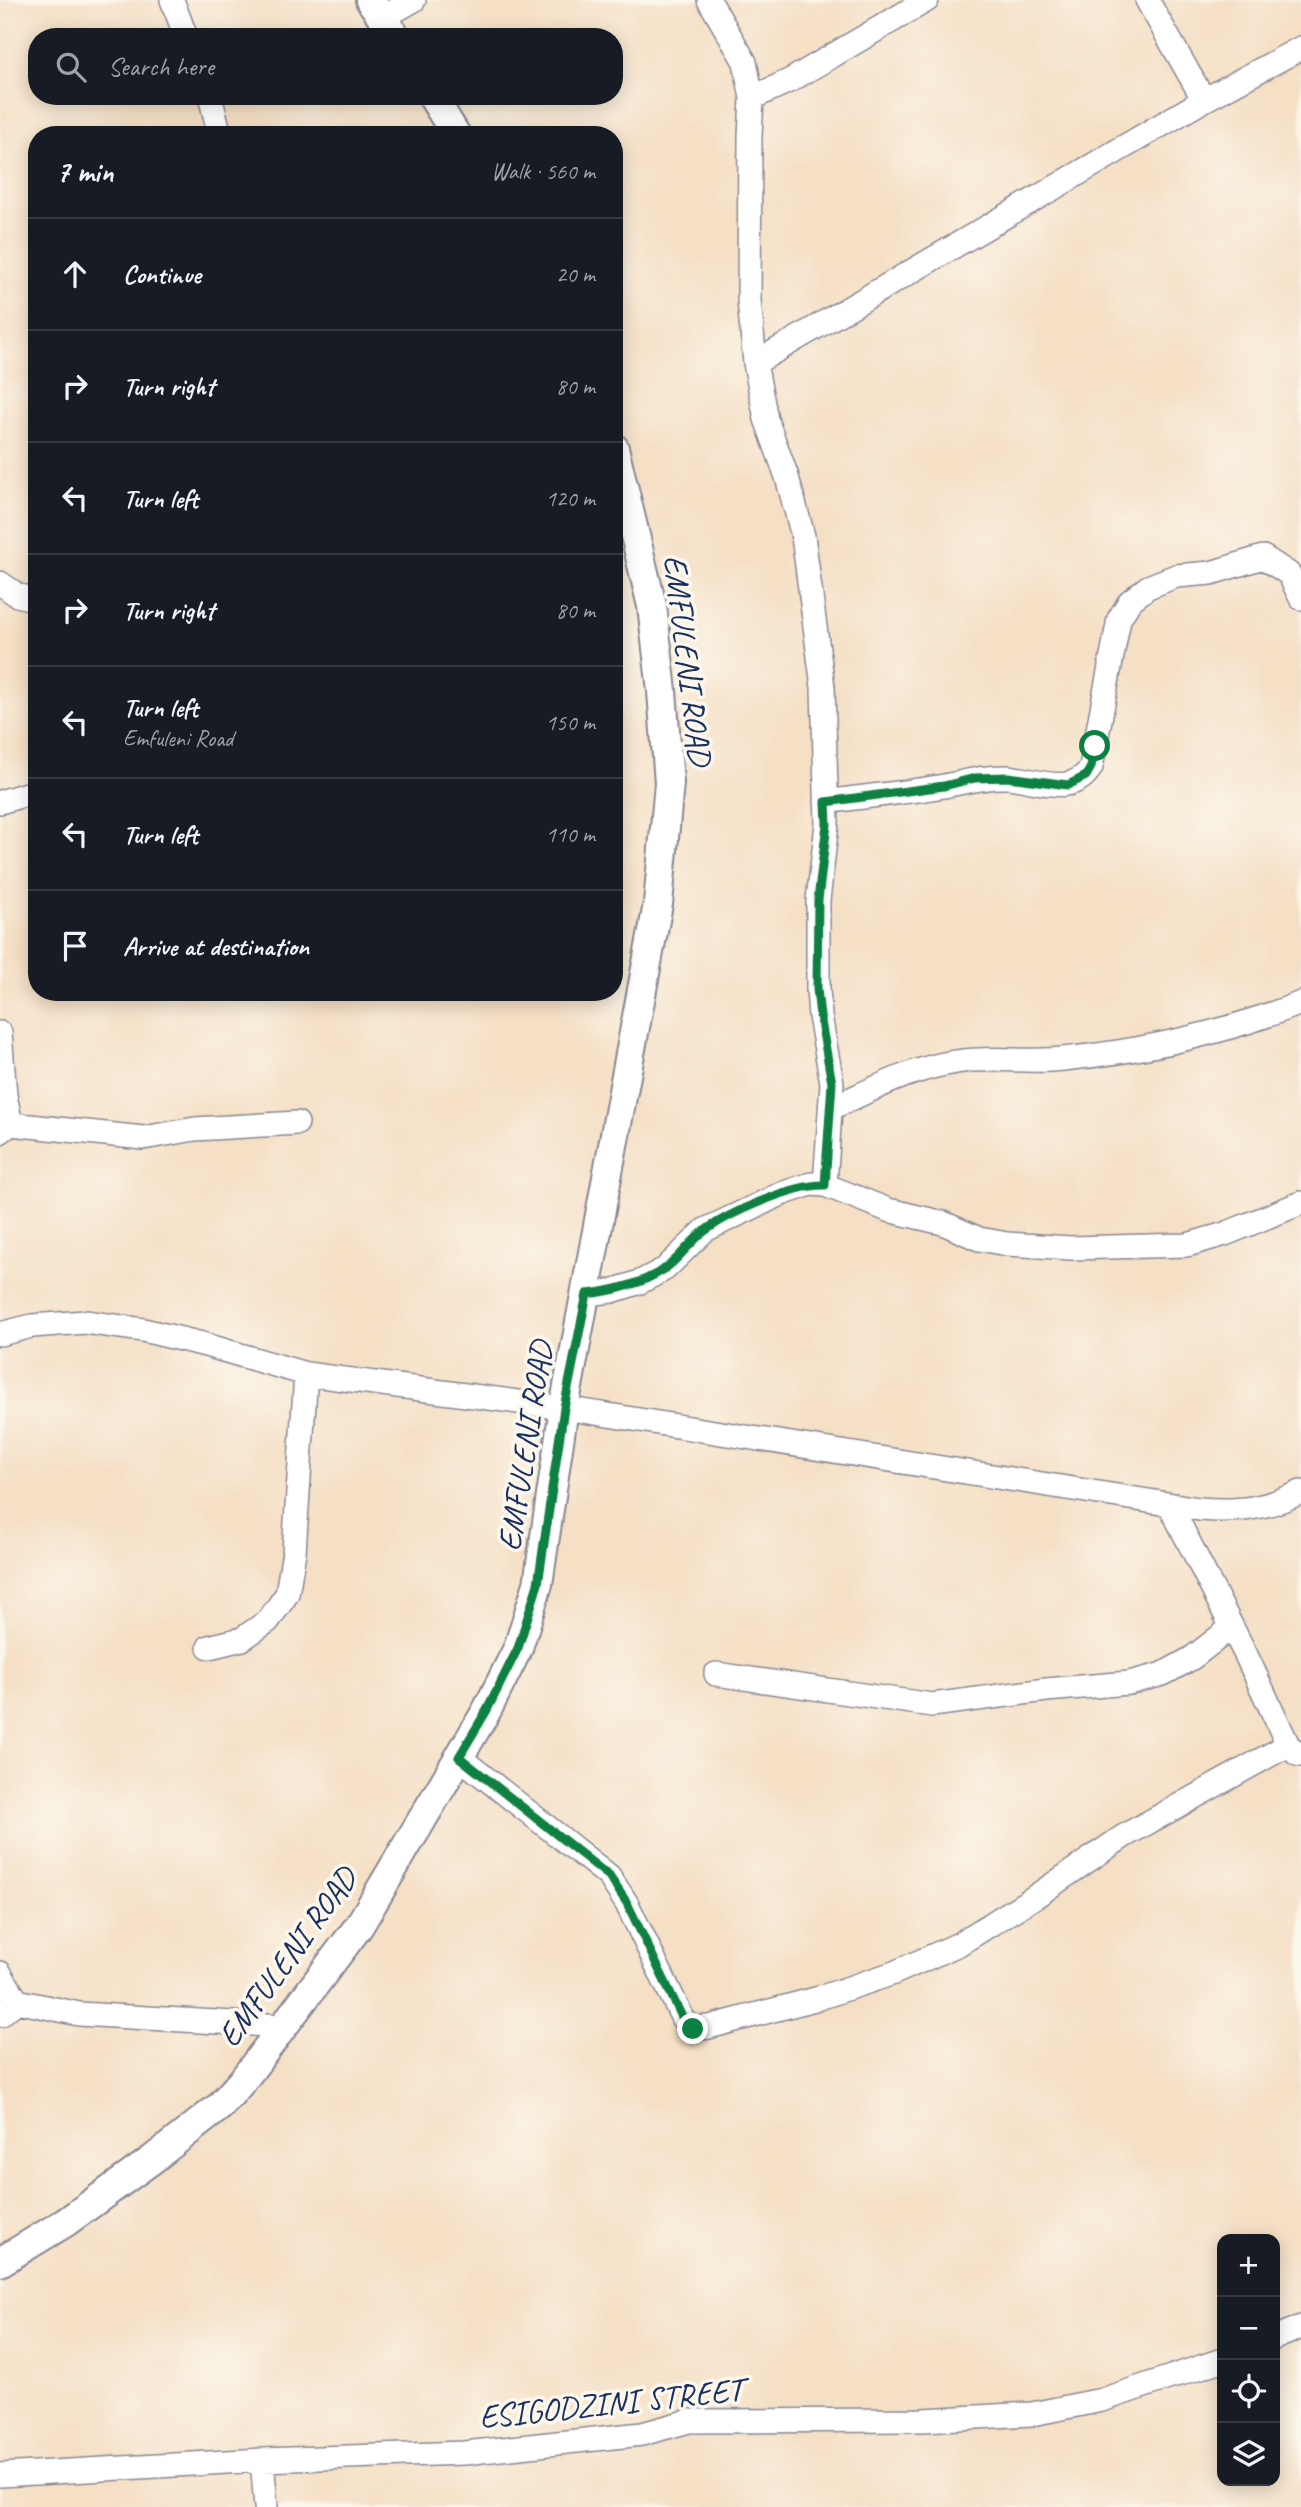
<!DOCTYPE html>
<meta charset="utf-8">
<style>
body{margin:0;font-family:Caveat,sans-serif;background:#20242c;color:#f1f3f6}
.controls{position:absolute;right:21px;bottom:21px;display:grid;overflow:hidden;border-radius:14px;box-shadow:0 4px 18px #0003}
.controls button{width:63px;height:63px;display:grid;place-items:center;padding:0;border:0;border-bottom:2px solid #363941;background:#171b24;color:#f1f3f6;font:35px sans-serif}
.stop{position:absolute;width:21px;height:21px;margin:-16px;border:5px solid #0b8043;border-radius:50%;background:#fff}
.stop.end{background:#0b8043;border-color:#fff;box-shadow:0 2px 7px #0008}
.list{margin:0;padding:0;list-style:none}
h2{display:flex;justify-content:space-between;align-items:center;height:91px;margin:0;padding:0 28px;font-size:30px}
h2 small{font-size:23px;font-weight:400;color:#9ea1a6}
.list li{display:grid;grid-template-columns:46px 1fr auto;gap:21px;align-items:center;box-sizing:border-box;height:112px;padding:0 28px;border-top:2px solid #363941}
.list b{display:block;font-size:26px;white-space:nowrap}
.list p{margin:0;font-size:23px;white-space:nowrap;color:#9ea1a6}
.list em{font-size:23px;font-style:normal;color:#9ea1a6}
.icon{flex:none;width:38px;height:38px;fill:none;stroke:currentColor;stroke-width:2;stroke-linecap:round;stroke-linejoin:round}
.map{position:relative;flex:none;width:1301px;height:2507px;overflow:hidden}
.search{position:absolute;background:#171b24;box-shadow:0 4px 18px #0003;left:28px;top:28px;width:595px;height:77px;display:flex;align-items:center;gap:18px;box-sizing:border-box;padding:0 24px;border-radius:28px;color:#9ea1a6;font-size:26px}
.panel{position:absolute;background:#171b24;box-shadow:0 4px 18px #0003;left:28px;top:126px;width:595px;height:875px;border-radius:28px}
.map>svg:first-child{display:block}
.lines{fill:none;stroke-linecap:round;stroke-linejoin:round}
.minor-casing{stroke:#888792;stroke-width:26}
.tertiary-casing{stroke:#888792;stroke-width:32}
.minor{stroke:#fff;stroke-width:23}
.tertiary{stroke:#fff;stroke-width:28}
.route{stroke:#0b8043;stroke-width:9}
.labels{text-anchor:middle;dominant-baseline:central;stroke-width:7;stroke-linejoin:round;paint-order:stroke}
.street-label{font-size:33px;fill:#1b2f5e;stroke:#fbf7ec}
</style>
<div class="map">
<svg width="1301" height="2507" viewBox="0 0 1301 2507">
<rect width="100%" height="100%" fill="#fbf7ec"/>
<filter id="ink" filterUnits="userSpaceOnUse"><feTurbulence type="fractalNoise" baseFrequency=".0143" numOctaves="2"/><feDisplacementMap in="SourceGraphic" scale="14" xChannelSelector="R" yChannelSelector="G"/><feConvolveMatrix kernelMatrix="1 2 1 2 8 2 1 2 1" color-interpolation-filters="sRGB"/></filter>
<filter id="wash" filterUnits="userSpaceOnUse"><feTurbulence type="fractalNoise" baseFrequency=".00686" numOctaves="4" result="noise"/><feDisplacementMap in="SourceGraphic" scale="28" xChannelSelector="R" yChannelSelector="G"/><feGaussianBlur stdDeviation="1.57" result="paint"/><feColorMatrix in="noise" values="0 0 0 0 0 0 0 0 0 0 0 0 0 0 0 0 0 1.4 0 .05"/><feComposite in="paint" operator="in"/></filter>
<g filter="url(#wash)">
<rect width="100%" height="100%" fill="#f5dfc5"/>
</g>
<g filter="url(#ink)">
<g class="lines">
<defs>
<path id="minor" d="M172 0 186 37
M709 0 745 62 752 98 750 136 749 300 755 363 766 419 787 477 803 536 823 687 827 824 818 900V990L820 1016 832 1083 825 1185
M1147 0 1204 100
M384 17 414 0
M210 96 220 135
M752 98 791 80 927 0
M755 363 1204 100 1301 48
M0 583 17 595 37 600
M0 802 37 791
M826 802C865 796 905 793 944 786 965 782 985 776 1007 777 1036 779 1073 798 1091 767L1119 619 1130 601 1148 587 1176 576 1211 573 1263 557 1289 574 1301 598
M0 1033 5 1095 11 1124 0 1132
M831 1108C872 1090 912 1068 956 1062 992 1056 1027 1063 1063 1059 1145 1051 1224 1033 1301 1003
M11 1124 143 1138 195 1129 297 1123
M587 1294 612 1291 640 1282 665 1269 705 1230 781 1194 811 1184 825 1185 888 1210 943 1223 979 1239 1007 1244 1070 1248 1187 1245 1225 1234 1301 1203
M0 1334 32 1326 85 1322 143 1330 202 1344 306 1374 564 1408 1199 1509C1239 1512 1265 1509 1301 1492
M1170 1505 1246 1655 1288 1745 1297 1754 1301 1755
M209 1647 242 1639 268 1621 287 1594 294 1552 306 1374
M716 1674 932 1705 1046 1690 1129 1683 1163 1674 1192 1658 1232 1627
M459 1757 609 1876 627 1904 683 2019 693 2029 709 2027 819 1998 894 1973 959 1944 1036 1896 1124 1836 1288 1745
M0 1973 17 2001 79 2014 284 2026
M0 2015 17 2001
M1275 2338 1301 2327
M262 2460 266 2507
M0 2475 262 2460 464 2453 642 2434 689 2421 923 2420 1032 2414 1102 2400 1222 2360"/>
<path id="tertiary" d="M370 0 396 37
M432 96 456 135
M0 2262 66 2222 153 2159 219 2107 243 2080 359 1926 487 1710 518 1648 538 1584 564 1408 658 904 669 783 662 691 652 606 614 448"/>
</defs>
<use href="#minor" class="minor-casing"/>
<use href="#tertiary" class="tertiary-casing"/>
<use href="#minor" class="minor"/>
<use href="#tertiary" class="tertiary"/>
</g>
</g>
<g class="lines" filter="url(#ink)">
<path class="route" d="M693 2029 683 2019 627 1903 609 1876 459 1757 487 1710 518 1648 538 1584 564 1408 587 1294C614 1291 639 1285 663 1270 679 1260 690 1241 706 1230 731 1212 794 1184 825 1185L832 1083 820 1016 817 989 818 900 827 824 826 802 944 786 975 778 1008 777 1068 785 1086 776 1091 767 1095 746"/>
</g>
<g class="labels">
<g class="street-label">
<text transform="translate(688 660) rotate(83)">EMFULENI ROAD</text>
<text transform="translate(525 1446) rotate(-81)">EMFULENI ROAD</text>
<text transform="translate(287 1957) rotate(-54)">EMFULENI ROAD</text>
<text transform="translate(611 2403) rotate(-6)">ESIGODZINI STREET</text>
</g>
</g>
</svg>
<div class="controls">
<button>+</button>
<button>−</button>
<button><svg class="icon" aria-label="locate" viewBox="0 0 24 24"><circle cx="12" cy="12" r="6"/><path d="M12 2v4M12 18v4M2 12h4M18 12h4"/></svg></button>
<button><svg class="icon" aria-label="layers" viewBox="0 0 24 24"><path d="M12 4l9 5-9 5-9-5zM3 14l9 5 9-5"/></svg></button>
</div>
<div class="stop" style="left:1095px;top:746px"></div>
<div class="stop end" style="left:693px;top:2029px"></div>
<div class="search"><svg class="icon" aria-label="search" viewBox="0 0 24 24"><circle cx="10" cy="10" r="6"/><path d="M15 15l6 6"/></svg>Search here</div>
<section class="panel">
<h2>7 min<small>Walk · 560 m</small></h2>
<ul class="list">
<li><svg class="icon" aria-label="ahead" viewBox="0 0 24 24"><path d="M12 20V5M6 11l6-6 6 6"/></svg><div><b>Continue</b></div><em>20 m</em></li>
<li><svg class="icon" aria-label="right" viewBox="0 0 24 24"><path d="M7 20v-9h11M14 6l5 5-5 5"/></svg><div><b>Turn right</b></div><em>80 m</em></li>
<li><svg class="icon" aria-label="left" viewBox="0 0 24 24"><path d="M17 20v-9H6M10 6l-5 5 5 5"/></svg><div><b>Turn left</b></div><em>120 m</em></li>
<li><svg class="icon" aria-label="right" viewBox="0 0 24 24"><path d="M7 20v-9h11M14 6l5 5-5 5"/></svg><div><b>Turn right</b></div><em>80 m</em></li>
<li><svg class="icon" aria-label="left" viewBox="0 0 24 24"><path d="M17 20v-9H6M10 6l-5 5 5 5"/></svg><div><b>Turn left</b><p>Emfuleni Road</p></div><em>150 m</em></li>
<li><svg class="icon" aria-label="left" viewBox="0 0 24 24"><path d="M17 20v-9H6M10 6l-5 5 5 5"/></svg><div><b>Turn left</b></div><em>110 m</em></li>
<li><svg class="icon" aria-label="arrive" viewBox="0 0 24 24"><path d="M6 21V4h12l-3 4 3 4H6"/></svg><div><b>Arrive at destination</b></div></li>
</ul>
</section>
</div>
